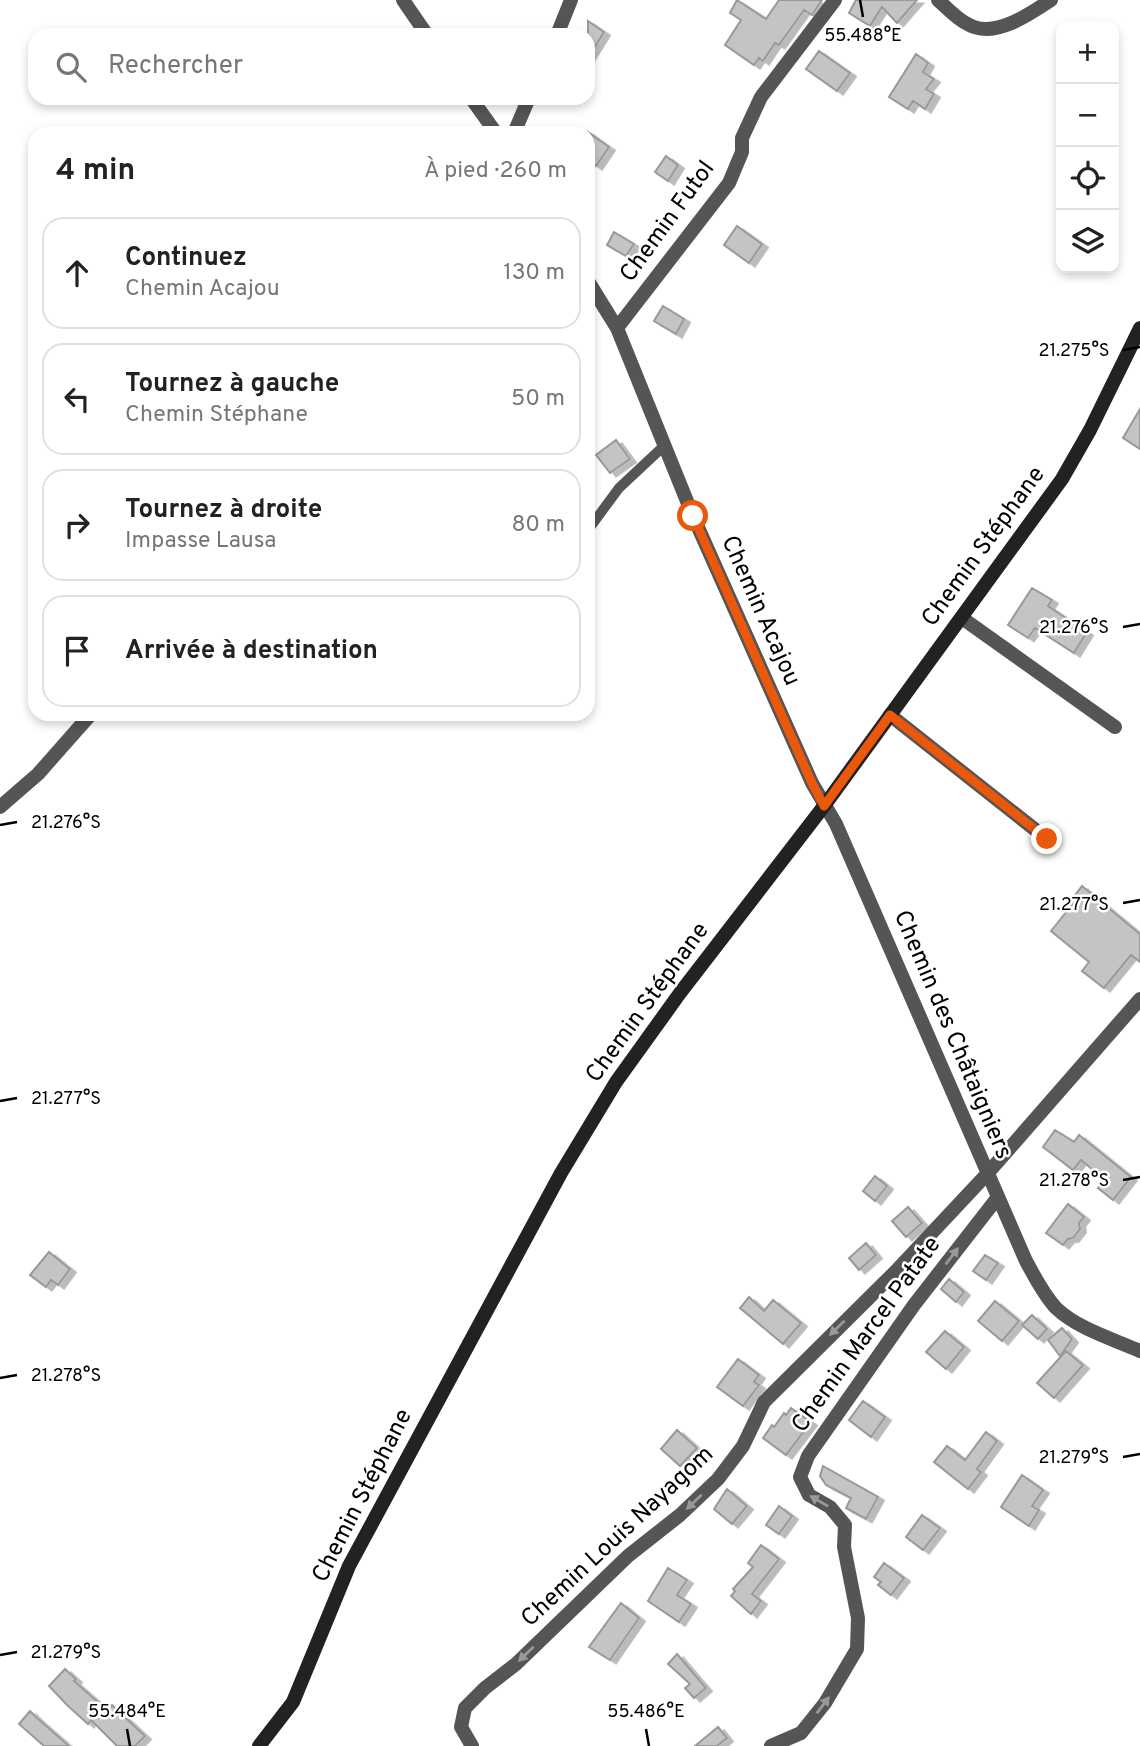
<!DOCTYPE html>
<html lang="fr">
<meta charset="utf-8">
<style>
body{margin:0;font-family:Overpass,sans-serif;background:#f6f6f6;color:#222}
.controls{position:absolute;right:21px;top:21px;display:grid;overflow:hidden;border-radius:14px;box-shadow:0 4px 10px #0003}
.controls button{width:63px;height:63px;display:grid;place-items:center;padding:0;border:0;border-bottom:2px solid #e0e0e0;background:#fff;color:#222;font:35px sans-serif}
.stop{position:absolute;width:21px;height:21px;margin:-16px;border:5px solid #ea580c;border-radius:50%;background:#fff}
.stop.end{background:#ea580c;border-color:#fff;box-shadow:0 2px 7px #0008}
.list{margin:0;padding:0;list-style:none}
h2{display:flex;justify-content:space-between;align-items:center;height:91px;margin:0;padding:0 28px;font-size:30px}
h2 small{font-size:23px;font-weight:400;color:#767676}
.list li{display:grid;grid-template-columns:46px 1fr auto;gap:21px;align-items:center;box-sizing:border-box;height:112px;margin:0 14px 14px;padding:0 14px;border:2px solid #e0e0e0;border-radius:21px}
.list b{display:block;font-size:26px;white-space:nowrap}
.list p{margin:0;font-size:23px;white-space:nowrap;color:#767676}
.list em{font-size:23px;font-style:normal;color:#767676}
.icon{flex:none;width:38px;height:38px;fill:none;stroke:currentColor;stroke-width:2;stroke-linecap:round;stroke-linejoin:round}
.map{position:relative;flex:none;width:1140px;height:1746px;overflow:hidden}
.search{position:absolute;background:#fff;box-shadow:0 4px 10px #0003;left:28px;top:28px;width:567px;height:77px;display:flex;align-items:center;gap:18px;box-sizing:border-box;padding:0 24px;border-radius:21px;color:#767676;font-size:26px}
.panel{position:absolute;background:#fff;box-shadow:0 4px 10px #0003;left:28px;top:126px;width:567px;height:595px;border-radius:21px}
.map>svg:first-child{display:block}
.building{fill:#c4c4c4;stroke:#999;stroke-width:2;filter:url(#shadow)}
.lines{fill:none;stroke-linecap:round;stroke-linejoin:round}
.service{stroke:#555;stroke-width:10}
.minor{stroke:#555;stroke-width:14}
.secondary{stroke:#222;stroke-width:14}
.oneway{fill:#999}
.route{stroke:#ea580c;stroke-width:9}
.ticks{fill:none;stroke:#000;stroke-width:2.5}
.labels{text-anchor:middle;dominant-baseline:central;stroke-width:5;stroke-linejoin:round;paint-order:stroke}
.street-label{font-size:24px;fill:#000;stroke:#fff}
.ticks-label{font-size:18px;text-anchor:middle;fill:#000;stroke:#fff;stroke-width:5;stroke-linejoin:round;paint-order:stroke}
</style>
<div class="map">
<svg width="1140" height="1746" viewBox="0 0 1140 1746">
<defs>
<filter id="shadow"><feDropShadow dx="6" dy="3.5" stdDeviation="0" flood-color="#0004"/></filter>
</defs>
<rect width="100%" height="100%" fill="#fff"/>
<path class="building" d="M737 0 766 19 779 0H822L812 15 804 10 779 45 775 43 763 61 759 58 754 65 725 45 741 20 730 13Z
M856 0H917L897 23 882 7 870 26 849 13Z
M588 21 604 32 588 58Z
M819 51 850 73 837 91 806 69Z
M916 54 928 63 923 72 934 79 926 89 934 94 925 109 913 101 908 109 889 97Z
M588 132 609 147 596 166 588 160Z
M666 156 678 165 668 181 655 172Z
M737 226 762 244 749 263 724 245Z
M614 232 634 244 626 256 607 245Z
M663 306 684 319 676 334 654 321Z
M1140 409V449L1123 438Z
M616 440 630 459 610 473 596 455Z
M1032 588 1052 600 1048 606 1087 632 1074 653 1035 628 1028 638 1008 625Z
M1082 886 1140 934V962L1131 955 1104 988 1082 971 1089 962 1051 931 1075 901 1072 899Z
M1055 1130 1074 1142 1079 1135 1131 1177 1113 1200 1098 1188 1105 1180 1081 1160 1073 1170 1043 1147Z
M875 1176 887 1186 875 1201 863 1191Z
M1068 1204 1084 1217 1079 1223 1080 1229 1073 1238 1068 1239 1063 1245 1046 1233Z
M908 1207 922 1223 906 1237 892 1221Z
M866 1243 876 1255 859 1270 849 1258Z
M49 1252 70 1269 58 1285 51 1280 46 1287 30 1275Z
M985 1255 998 1263 986 1280 973 1271Z
M949 1279 964 1292 956 1302 941 1289Z
M749 1297 764 1311 773 1300 801 1323 783 1344 740 1308Z
M995 1301 1019 1321 1002 1341 978 1321Z
M1032 1315 1047 1329 1038 1339 1022 1325Z
M1062 1328 1072 1339 1060 1356 1048 1340Z
M945 1331 964 1347 946 1369 926 1352Z
M1066 1351 1083 1365 1054 1398 1037 1383Z
M738 1359 759 1375 754 1382 759 1385 743 1406 717 1387Z
M863 1401 885 1417 871 1437 849 1420Z
M791 1408 811 1422 786 1455 763 1438 772 1425 774 1427 784 1413 786 1415Z
M677 1430 697 1448 680 1466 661 1449Z
M986 1432 997 1441 977 1469 981 1472 968 1489 934 1462 947 1446 965 1460Z
M823 1466 878 1497 866 1519 846 1508 851 1498 826 1485 820 1476Z
M1022 1475 1043 1490 1032 1506 1039 1510 1029 1526 1001 1507Z
M727 1489 747 1506 732 1524 714 1509Z
M779 1506 792 1516 779 1534 766 1525Z
M922 1515 940 1528 923 1550 906 1537Z
M761 1545 779 1559 752 1594 761 1601 751 1614 731 1596 735 1591 733 1589 753 1567 748 1563Z
M884 1563 904 1578 891 1595 878 1585 881 1582 874 1577Z
M668 1568 687 1580 677 1595 691 1604 679 1622 648 1601Z
M621 1603 639 1618 610 1660 589 1647Z
M677 1654 706 1688 694 1698 685 1688 690 1684 668 1664Z
M65 1669 76 1679 74 1681 107 1710 112 1705 145 1736 135 1746H117L91 1720 88 1724 67 1705 49 1686Z
M30 1711 36 1717 69 1746H44L19 1724Z
M718 1727 727 1738 717 1746H695Z"/>
<g class="lines">
<path class="service" d="M588 530 619 488 665 445"/>
<path class="minor" d="M403 0 427 35
M938 0C949 10 960 22 974 27 999 36 1031 13 1051 0
M557 35 571 0
M471 98 496 133
M514 133 529 98
M588 281 617 328 693 516 812 783 836 824 1026 1261C1035 1277 1043 1294 1056 1308 1078 1329 1113 1339 1140 1351
M617 328 729 183 742 152V138L761 97 835 0
M962 618 1115 727
M890 715 1047 839
M0 807 38 774 91 714
M472 1746 461 1727 465 1708 485 1688 516 1664 628 1556 680 1515 718 1479 743 1446 764 1402 896 1271 987 1174 1140 999
M771 1746 801 1733 825 1703 857 1649 858 1618 844 1547 845 1525 830 1507 809 1495 800 1477 808 1456 914 1305 998 1197"/>
<path class="secondary" d="M259 1746 293 1702 349 1566 561 1173 616 1082 680 993 824 806 1062 479 1090 430 1140 328"/>
</g>
<defs><path id="oneway-solid" d="M-6-.8H1V-3.2L6.5 0L1 3.2V.8H-6Z" transform="scale(1.75)"/></defs>
<g class="oneway">
<use href="#oneway-solid" transform="translate(952 1256) rotate(-53)"/>
<use href="#oneway-solid" transform="translate(837 1328) rotate(136)"/>
<use href="#oneway-solid" transform="translate(819 1501) rotate(-150)"/>
<use href="#oneway-solid" transform="translate(694 1502) rotate(136)"/>
<use href="#oneway-solid" transform="translate(526 1654) rotate(136)"/>
<use href="#oneway-solid" transform="translate(823 1705) rotate(-53)"/>
</g>
<g class="lines">
<path class="route" d="M693 516 812 783 824 806 890 715 1047 839"/>
</g>
<path class="ticks" d="M860 0 863 17M1123 350 1140 347M1123 627 1140 624M0 825 17 822M1123 903 1140 900M0 1101 17 1098M1123 1180 1140 1177M0 1378 17 1375M1123 1457 1140 1454M0 1655 17 1652M127 1729 130 1746M646 1729 649 1746"/>
<g class="labels">
<g class="street-label">
<text transform="translate(668 222) rotate(-54)">Chemin Futol</text>
<text transform="translate(984 547) rotate(-54)">Chemin Stéphane</text>
<text transform="translate(760 611) rotate(66)">Chemin Acajou</text>
<text transform="translate(648 1003) rotate(-54)">Chemin Stéphane</text>
<text transform="translate(952 1035) rotate(67)">Chemin des Châtaigniers</text>
<text transform="translate(867 1335) rotate(-54)">Chemin Marcel Patate</text>
<text transform="translate(363 1496) rotate(-63)">Chemin Stéphane</text>
<text transform="translate(618 1537) rotate(-43)">Chemin Louis Nayagom</text>
</g>
</g>
<g class="ticks-label">
<text x="863" y="41">55.488°E</text>
<text x="1074" y="356">21.275°S</text>
<text x="1074" y="633">21.276°S</text>
<text x="66" y="828">21.276°S</text>
<text x="1074" y="910">21.277°S</text>
<text x="66" y="1104">21.277°S</text>
<text x="1074" y="1186">21.278°S</text>
<text x="66" y="1381">21.278°S</text>
<text x="1074" y="1463">21.279°S</text>
<text x="66" y="1658">21.279°S</text>
<text x="127" y="1717">55.484°E</text>
<text x="646" y="1717">55.486°E</text>
</g>
</svg>
<div class="controls">
<button>+</button>
<button>−</button>
<button><svg class="icon" aria-label="locate" viewBox="0 0 24 24"><circle cx="12" cy="12" r="6"/><path d="M12 2v4M12 18v4M2 12h4M18 12h4"/></svg></button>
<button><svg class="icon" aria-label="layers" viewBox="0 0 24 24"><path d="M12 4l9 5-9 5-9-5zM3 14l9 5 9-5"/></svg></button>
</div>
<div class="stop" style="left:693px;top:516px"></div>
<div class="stop end" style="left:1047px;top:839px"></div>
<div class="search"><svg class="icon" aria-label="search" viewBox="0 0 24 24"><circle cx="10" cy="10" r="6"/><path d="M15 15l6 6"/></svg>Rechercher</div>
<section class="panel">
<h2>4 min<small>À pied · 260 m</small></h2>
<ul class="list">
<li><svg class="icon" aria-label="ahead" viewBox="0 0 24 24"><path d="M12 20V5M6 11l6-6 6 6"/></svg><div><b>Continuez</b><p>Chemin Acajou</p></div><em>130 m</em></li>
<li><svg class="icon" aria-label="left" viewBox="0 0 24 24"><path d="M17 20v-9H6M10 6l-5 5 5 5"/></svg><div><b>Tournez à gauche</b><p>Chemin Stéphane</p></div><em>50 m</em></li>
<li><svg class="icon" aria-label="right" viewBox="0 0 24 24"><path d="M7 20v-9h11M14 6l5 5-5 5"/></svg><div><b>Tournez à droite</b><p>Impasse Lausa</p></div><em>80 m</em></li>
<li><svg class="icon" aria-label="arrive" viewBox="0 0 24 24"><path d="M6 21V4h12l-3 4 3 4H6"/></svg><div><b>Arrivée à destination</b></div></li>
</ul>
</section>
</div>
